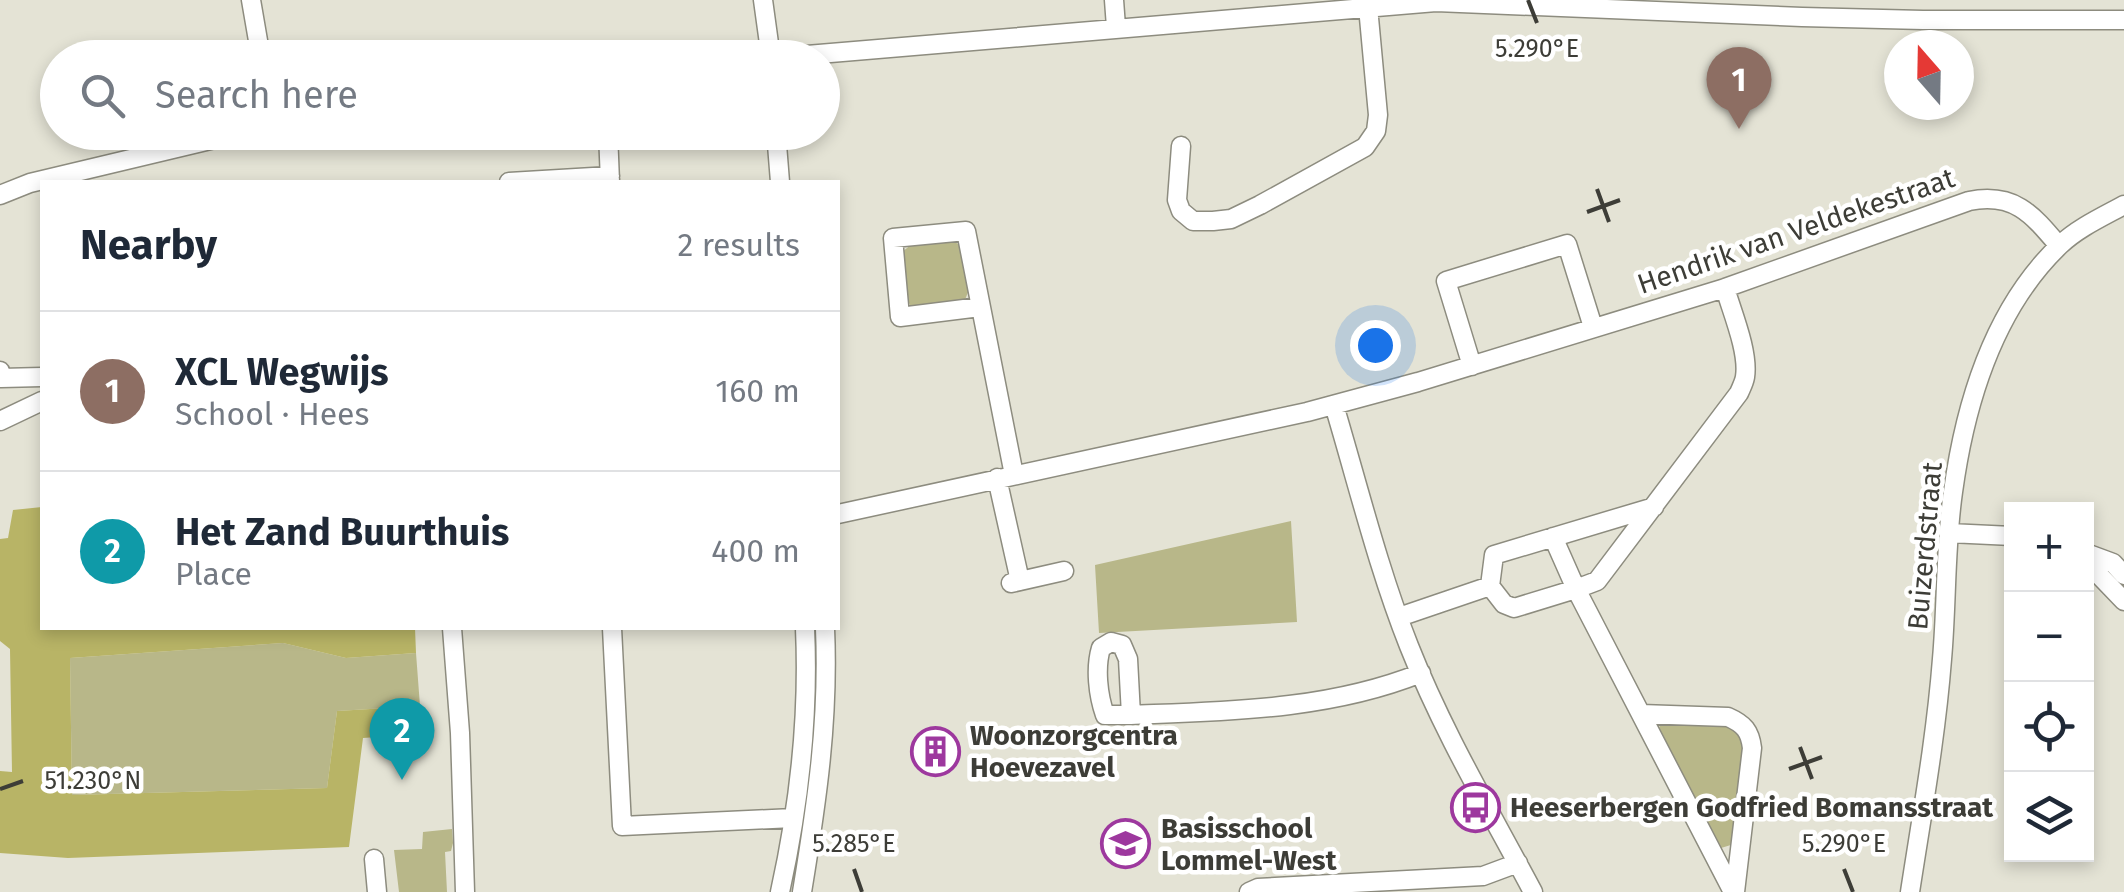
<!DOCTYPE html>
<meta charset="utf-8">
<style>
body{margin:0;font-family:"Fira Sans",sans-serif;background:#f2f2f3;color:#1f2937}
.controls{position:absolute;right:30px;bottom:30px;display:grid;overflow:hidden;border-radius:0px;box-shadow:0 5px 15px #0003}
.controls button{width:90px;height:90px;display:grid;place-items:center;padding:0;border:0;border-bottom:2px solid #e0e1e3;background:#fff;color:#1f2937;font:50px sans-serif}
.compass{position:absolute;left:1884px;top:30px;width:90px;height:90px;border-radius:50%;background:#fff;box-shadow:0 5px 15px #0003;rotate:340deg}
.you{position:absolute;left:1375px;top:345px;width:35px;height:35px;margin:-25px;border:8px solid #fff;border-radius:50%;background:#1a73e8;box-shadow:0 0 0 15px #1a73e833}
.badge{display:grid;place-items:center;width:65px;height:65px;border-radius:50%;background:#0b8043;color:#fff;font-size:32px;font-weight:700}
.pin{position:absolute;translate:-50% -82px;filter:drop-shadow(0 2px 5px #0008)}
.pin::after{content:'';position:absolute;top:52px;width:35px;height:30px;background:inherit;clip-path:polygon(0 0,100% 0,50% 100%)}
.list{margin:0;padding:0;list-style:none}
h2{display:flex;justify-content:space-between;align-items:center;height:130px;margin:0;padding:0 40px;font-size:42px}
h2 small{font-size:32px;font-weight:400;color:#747a83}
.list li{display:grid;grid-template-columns:65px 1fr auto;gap:30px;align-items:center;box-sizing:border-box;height:160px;padding:0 40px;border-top:2px solid #e0e1e3}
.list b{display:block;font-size:38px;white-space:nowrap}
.list p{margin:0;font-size:32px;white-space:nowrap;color:#747a83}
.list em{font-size:32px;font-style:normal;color:#747a83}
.icon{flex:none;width:55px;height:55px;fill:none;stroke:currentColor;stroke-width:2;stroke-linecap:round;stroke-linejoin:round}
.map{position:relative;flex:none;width:2124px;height:892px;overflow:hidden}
.search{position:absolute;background:#fff;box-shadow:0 5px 15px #0003;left:40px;top:40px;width:800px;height:110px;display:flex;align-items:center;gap:25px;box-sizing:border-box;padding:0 35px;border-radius:55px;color:#747a83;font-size:38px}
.panel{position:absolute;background:#fff;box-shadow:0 5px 15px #0003;left:40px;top:180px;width:800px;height:450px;border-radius:0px}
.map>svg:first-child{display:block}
.green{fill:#b8b789}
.forest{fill:#b8b466}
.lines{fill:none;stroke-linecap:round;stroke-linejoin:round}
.street-casing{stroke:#8d8c7f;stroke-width:21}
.street{stroke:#fff;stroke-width:18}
.ticks{fill:none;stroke:#3d3d37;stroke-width:4}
.labels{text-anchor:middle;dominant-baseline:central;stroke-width:9;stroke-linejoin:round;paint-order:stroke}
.street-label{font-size:28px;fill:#3d3d37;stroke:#fff}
.poi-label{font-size:28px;font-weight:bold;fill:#3d3d37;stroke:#fff;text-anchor:start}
.ticks-label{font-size:25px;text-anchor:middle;fill:#3d3d37;stroke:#fff;stroke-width:9;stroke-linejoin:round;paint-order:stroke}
</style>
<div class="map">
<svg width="2124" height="892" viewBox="0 0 2124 892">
<rect width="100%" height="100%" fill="#e4e3d5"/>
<path class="green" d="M951 240 960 245 963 251 969 290 964 302 918 308 910 305 907 299 902 252 912 244Z
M1291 521 1297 622 1099 633 1095 565Z
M283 643 346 658 416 653 420 706 337 711 327 788 72 795 70 658Z
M1725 722 1747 740 1734 844 1721 848 1716 846 1657 733 1661 723Z
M452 829 453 843 451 851 445 852 447 892H399L394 850 422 849 423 832Z"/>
<path class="forest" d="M42 507V628H415L416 653 346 658 283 643 70 658 72 795 327 788 337 711 420 706 421 734 363 738 349 847 68 858 0 853V771L12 772 10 649 0 641V539L8 538 13 510Z"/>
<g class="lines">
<defs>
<path id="street" d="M251 0 261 58
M763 0 771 58
M1114 0 1116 27
M771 58 1436 2 1802 17 1923 20H2124
M608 132 610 182
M776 132 780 182
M1181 146 1177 200 1181 211 1193 221H1213L1231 219 1260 205 1365 147 1376 131 1378 115 1368 7
M509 182 610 176
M0 195 30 183 244 132
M1725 288C1732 312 1749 352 1745 377 1744 383 1741 388 1739 393L1597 581 1576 589 1733 892
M980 307 900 317 893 238 966 231 1014 475
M1472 366 1446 281 1567 244 1593 327
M0 371 1 378 42 377
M1334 405C1358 485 1378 568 1409 646 1443 732 1490 811 1533 892
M0 421 42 401
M997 478 1020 581
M838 514 1307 412 1418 382 1725 288 1969 201C2014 192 2032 214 2059 246
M1949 533 2012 536
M1553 537 1576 589 1514 608 1504 604 1490 586 1494 555 1654 507
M2086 553 2113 563 2124 575
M2091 556 2099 575 2124 601
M1011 583 1064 571
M1399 617 1490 586
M452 628 460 733 465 892
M612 628 622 826 793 818
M1641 714 1728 717C1744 724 1750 731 1752 748L1735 892
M1131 715H1105C1098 695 1095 668 1101 648L1111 642 1122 645 1128 659 1131 715C1229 711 1329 710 1421 673
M374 859 377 892
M780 892C799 806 809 715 805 628
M802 892C817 801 829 720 825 628
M1249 892 1258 888 1483 876 1518 863
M1910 892C1922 814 1936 737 1942 659 1947 603 1945 547 1953 492 1965 404 1994 308 2060 245 2078 228 2102 217 2124 205"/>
</defs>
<use href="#street" class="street-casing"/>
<use href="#street" class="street"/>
</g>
<path class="ticks" d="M1528 0 1537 23M1597 189 1609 222M1587 212 1620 200M1800 747 1812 779M1789 769 1822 757M0 789 23 781M854 869 862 892M1844 869 1853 892"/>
<defs>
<symbol id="building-ring" viewBox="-11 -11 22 22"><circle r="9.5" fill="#fff" stroke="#9d389e" stroke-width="1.5"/><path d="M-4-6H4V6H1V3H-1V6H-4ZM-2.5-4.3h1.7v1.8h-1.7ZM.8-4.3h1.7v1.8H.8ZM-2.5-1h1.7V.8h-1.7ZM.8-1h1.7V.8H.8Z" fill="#9d389e"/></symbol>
<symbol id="bus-ring" viewBox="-11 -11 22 22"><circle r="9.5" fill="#fff" stroke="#9d389e" stroke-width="1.5"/><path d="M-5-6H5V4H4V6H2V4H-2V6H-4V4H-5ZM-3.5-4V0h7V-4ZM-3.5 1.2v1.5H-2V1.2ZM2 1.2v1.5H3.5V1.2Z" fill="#9d389e"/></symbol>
<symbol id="school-ring" viewBox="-11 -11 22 22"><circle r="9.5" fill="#fff" stroke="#9d389e" stroke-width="1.5"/><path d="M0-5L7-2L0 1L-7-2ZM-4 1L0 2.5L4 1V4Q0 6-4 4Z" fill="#9d389e"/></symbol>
</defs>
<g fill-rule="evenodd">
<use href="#building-ring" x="908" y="724" width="55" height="55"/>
<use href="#bus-ring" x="1448" y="780" width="55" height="55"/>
<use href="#school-ring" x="1098" y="816" width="55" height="55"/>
</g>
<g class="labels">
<g class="street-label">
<text transform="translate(1796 231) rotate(-19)">Hendrik van Veldekestraat</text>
<text transform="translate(1925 546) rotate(-85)">Buizerdstraat</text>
</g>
<g class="poi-label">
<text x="970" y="735">Woonzorgcentra<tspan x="970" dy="32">Hoevezavel</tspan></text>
<text x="1510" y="807">Heeserbergen Godfried Bomansstraat</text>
<text x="1161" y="828">Basisschool<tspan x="1161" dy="32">Lommel-West</tspan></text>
</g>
</g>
<g class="ticks-label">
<text x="1537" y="57">5.290°E</text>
<text x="93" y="789">51.230°N</text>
<text x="854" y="852">5.285°E</text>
<text x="1844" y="852">5.290°E</text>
</g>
</svg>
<div class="controls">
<button>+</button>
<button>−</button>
<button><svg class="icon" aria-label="locate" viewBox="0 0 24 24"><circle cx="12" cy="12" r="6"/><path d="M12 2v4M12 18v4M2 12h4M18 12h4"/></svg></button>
<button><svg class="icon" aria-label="layers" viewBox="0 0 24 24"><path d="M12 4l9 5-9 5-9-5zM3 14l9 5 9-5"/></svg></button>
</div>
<svg class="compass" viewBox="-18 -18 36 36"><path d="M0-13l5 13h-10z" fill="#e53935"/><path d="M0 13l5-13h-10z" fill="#747a83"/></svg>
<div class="you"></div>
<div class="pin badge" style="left:1739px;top:129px;background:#8d6e63">1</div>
<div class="pin badge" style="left:402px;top:780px;background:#0f9aa8">2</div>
<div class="search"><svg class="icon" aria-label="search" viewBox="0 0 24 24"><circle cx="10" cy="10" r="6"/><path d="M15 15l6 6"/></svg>Search here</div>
<section class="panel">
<h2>Nearby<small>2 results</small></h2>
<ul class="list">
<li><span class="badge" style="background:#8d6e63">1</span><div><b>XCL Wegwijs</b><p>School · Hees</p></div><em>160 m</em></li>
<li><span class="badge" style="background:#0f9aa8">2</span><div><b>Het Zand Buurthuis</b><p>Place</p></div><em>400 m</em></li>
</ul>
</section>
</div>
